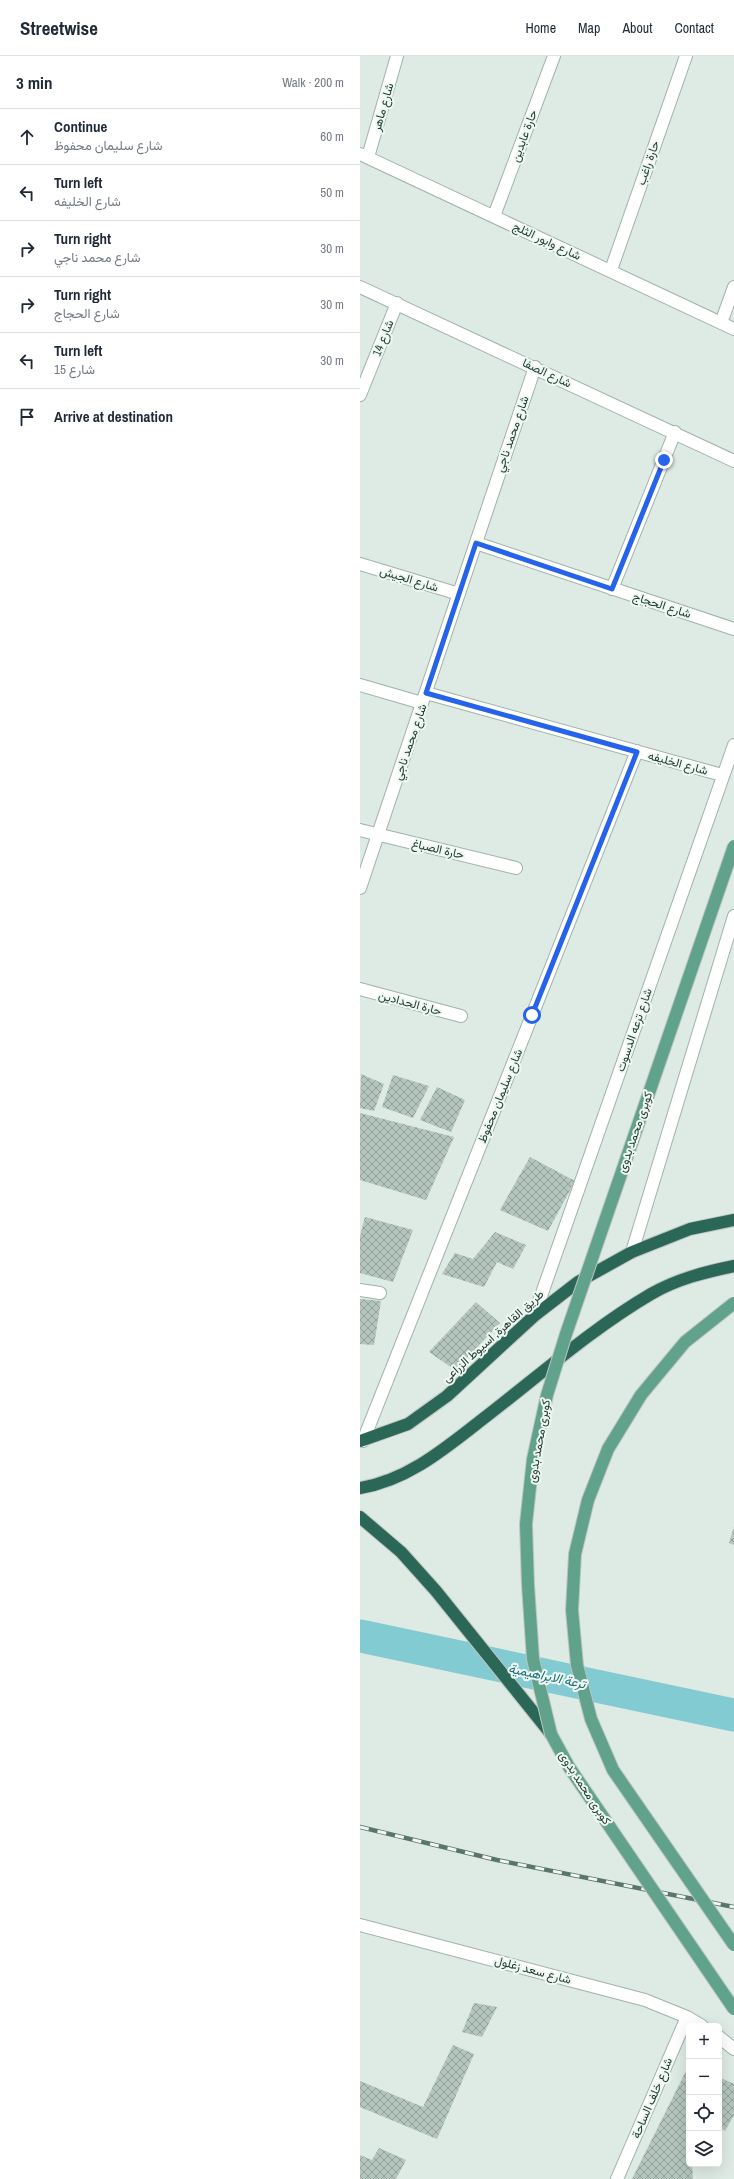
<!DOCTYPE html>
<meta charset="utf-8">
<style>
body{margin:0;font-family:"Archivo Narrow",Vazirmatn,sans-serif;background:#f6f6f7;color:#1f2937}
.controls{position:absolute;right:12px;bottom:12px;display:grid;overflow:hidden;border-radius:6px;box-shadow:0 4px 16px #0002}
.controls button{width:36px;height:36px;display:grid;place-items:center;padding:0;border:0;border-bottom:1px solid #e0e1e3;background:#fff;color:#1f2937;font:20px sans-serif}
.stop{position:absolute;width:12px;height:12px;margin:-9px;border:3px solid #2563eb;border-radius:50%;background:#fff}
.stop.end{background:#2563eb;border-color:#fff;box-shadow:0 1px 4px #0008}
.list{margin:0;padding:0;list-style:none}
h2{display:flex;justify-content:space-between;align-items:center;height:52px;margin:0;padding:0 16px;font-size:17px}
h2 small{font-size:13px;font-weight:400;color:#747a83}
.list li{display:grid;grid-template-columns:26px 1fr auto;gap:12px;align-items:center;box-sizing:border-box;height:56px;padding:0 16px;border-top:1px solid #e0e1e3}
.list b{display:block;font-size:15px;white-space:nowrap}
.list p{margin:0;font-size:13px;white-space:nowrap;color:#747a83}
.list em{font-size:13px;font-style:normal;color:#747a83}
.icon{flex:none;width:22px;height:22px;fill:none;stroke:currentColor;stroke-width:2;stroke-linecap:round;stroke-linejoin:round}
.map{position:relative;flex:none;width:374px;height:2123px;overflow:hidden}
header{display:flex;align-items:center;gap:24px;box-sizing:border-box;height:56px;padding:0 20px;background:#fff;border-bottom:1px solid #e0e1e3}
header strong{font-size:19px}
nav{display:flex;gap:22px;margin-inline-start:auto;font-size:14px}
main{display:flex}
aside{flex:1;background:#fff}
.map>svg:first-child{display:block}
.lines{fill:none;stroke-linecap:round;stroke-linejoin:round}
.canal{stroke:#83cbd2;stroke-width:33}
.building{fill:url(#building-cross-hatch)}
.minor-casing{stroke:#a1b2ab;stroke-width:14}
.highway-casing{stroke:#bcc4c1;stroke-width:14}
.minor{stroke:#fff;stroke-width:12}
.highway{stroke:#2a6757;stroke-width:12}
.rail-casing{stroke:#59766d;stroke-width:4.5}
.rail{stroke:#eef7f2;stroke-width:3;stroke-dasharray:9;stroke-linecap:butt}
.major-bridge-casing{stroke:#bcc4c1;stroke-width:14;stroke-linecap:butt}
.major-bridge{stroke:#61a28d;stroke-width:12}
.route{stroke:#2563eb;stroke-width:5}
.labels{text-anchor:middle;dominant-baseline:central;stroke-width:4;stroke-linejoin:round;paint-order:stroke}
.street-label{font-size:12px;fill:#1f3a31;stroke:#eef7f2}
.water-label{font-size:13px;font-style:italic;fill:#186d78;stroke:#eef7f2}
</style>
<header>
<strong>Streetwise</strong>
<nav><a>Home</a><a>Map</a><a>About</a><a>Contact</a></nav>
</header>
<main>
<aside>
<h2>3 min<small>Walk · 200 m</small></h2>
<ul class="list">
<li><svg class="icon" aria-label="ahead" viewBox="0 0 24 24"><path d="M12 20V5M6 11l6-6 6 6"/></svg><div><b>Continue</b><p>شارع سليمان محفوظ</p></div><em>60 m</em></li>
<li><svg class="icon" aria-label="left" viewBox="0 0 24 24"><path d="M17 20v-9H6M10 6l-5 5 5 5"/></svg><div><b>Turn left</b><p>شارع الخليفه</p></div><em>50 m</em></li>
<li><svg class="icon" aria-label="right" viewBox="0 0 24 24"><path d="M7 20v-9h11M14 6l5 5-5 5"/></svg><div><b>Turn right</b><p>شارع محمد ناجي</p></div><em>30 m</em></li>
<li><svg class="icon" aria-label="right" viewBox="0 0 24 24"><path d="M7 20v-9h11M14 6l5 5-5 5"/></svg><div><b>Turn right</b><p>شارع الحجاج</p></div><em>30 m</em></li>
<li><svg class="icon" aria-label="left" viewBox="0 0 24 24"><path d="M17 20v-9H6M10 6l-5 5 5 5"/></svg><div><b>Turn left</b><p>شارع 15</p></div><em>30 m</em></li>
<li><svg class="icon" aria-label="arrive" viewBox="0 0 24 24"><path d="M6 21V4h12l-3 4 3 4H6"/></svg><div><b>Arrive at destination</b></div></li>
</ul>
</aside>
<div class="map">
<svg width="374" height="2123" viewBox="0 0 374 2123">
<defs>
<pattern id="building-cross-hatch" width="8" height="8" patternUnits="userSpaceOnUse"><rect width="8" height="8" fill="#b3c5bd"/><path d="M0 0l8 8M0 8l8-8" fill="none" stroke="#91a19a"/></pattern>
</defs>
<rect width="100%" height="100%" fill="#deeae4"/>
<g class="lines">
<path class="canal" d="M0 1580 374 1659"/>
</g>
<path class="building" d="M1 1018 24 1028 14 1055 0 1052Z
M33 1019 69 1030 53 1062 22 1051Z
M77 1031 105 1044 91 1076 60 1064Z
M0 1057 94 1081 66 1144 0 1124Z
M170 1101 215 1125 188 1175 140 1154Z
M5 1161 53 1174 33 1226 0 1217V1180Z
M135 1176 166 1189 153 1213 137 1206 124 1231 82 1218 95 1197 113 1203Z
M0 1243 21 1245 14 1289 0 1288Z
M116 1246 140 1267 95 1314 69 1296Z
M374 1471V1489L369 1487Z
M114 1947 137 1951 122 1981 102 1976Z
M93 1989 114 1998 77 2083 0 2051V2025L63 2051Z
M329 2009V2108H332L333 2123H272Z
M359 2021 374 2028V2059L365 2075 359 2072Z
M19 2092 46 2104 36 2123H0V2099L12 2104Z"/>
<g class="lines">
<defs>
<path id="minor" d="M0 98 374 273
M8 101 37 0
M134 160 194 0
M251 214 326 0
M0 231 374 405
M361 267 374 231
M0 339 37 247
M116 487 374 573
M0 508 99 538
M252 533 315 376
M0 629 62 647
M66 637 362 719
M0 774 156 812
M0 832 175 311
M0 933 101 960
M272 1196 374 860
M0 1234 20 1237
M174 1260 374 689
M3 1385 277 695
M0 1869 285 1944 327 1961 342 1970
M359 1981 374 1993
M257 2123 327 1961"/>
<path id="highway" d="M0 1385 48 1368 87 1340 174 1260 218 1226 272 1196 330 1173 374 1164
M0 1432C50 1424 89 1389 128 1359 181 1318 233 1272 291 1238 317 1223 345 1216 374 1210
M0 1461 41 1496 76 1535 191 1678"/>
</defs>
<use href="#minor" class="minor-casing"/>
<use href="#highway" class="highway-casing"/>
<use href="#minor" class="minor"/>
<use href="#highway" class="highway"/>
<defs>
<path id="rail" d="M0 1771 137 1804 374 1851"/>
</defs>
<use href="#rail" class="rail-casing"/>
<use href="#rail" class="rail"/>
<defs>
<path id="major-bridge" d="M374 790 206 1278 187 1339 173 1403 166 1468 168 1529 173 1603 191 1678 209 1711 374 1953
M374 1247 325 1286 281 1339 248 1393 228 1444 215 1498 212 1554 217 1609 231 1663 253 1714 374 1889"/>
</defs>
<use href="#major-bridge" class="major-bridge-casing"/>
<use href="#major-bridge" class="major-bridge"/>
</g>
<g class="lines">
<path class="route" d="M172 959 277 696 66 637 116 487 252 533 304 404"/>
</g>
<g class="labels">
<g class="street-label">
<text transform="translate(23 51) rotate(-74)">شارع ماهر</text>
<text transform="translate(164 80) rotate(-70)">حارة عابدين</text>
<text transform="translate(288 107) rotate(-71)">حارة راغب</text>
<text transform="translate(187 185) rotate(25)">شارع وابور الثلج</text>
<text transform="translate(23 282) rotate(-68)">شارع 14</text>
<text transform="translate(187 317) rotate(25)">شارع الصفا</text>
<text transform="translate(152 378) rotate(-71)">شارع محمد ناجي</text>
<text transform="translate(49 523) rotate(17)">شارع الجيش</text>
<text transform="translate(302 549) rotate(18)">شارع الحجاج</text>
<text transform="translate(50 686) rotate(-71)">شارع محمد ناجي</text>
<text transform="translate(318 707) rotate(15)">شارع الخليفه</text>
<text transform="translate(78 793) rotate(13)">حارة الصباغ</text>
<text transform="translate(50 947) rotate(15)">حارة الحدادين</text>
<text transform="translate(274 974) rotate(-71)">شارع ترعه الدسوت</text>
<text transform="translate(140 1040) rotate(-68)">شارع سليمان محفوظ</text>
<text transform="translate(275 1076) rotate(-71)">كوبرى محمد بدوى</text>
<text transform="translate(133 1280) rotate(-42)">طريق القاهرة, اسيوط الزراعى</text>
<text transform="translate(179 1385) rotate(-80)">كوبرى محمد بدوى</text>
<text transform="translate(225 1732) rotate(57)">كوبرى محمد بدوى</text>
<text transform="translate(173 1914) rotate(15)">شارع سعد زغلول</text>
<text transform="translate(292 2042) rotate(-67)">شارع خلف الساحة</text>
</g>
<g class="water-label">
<text transform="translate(187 1620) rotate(12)">ترعة الابراهيمية</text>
</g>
</g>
</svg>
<div class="controls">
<button>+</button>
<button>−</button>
<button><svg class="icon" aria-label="locate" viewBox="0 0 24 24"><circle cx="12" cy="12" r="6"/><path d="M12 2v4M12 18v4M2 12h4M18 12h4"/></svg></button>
<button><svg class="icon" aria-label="layers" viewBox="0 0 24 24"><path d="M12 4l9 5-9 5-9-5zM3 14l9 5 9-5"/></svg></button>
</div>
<div class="stop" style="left:172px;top:959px"></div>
<div class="stop end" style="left:304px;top:404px"></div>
</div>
</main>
